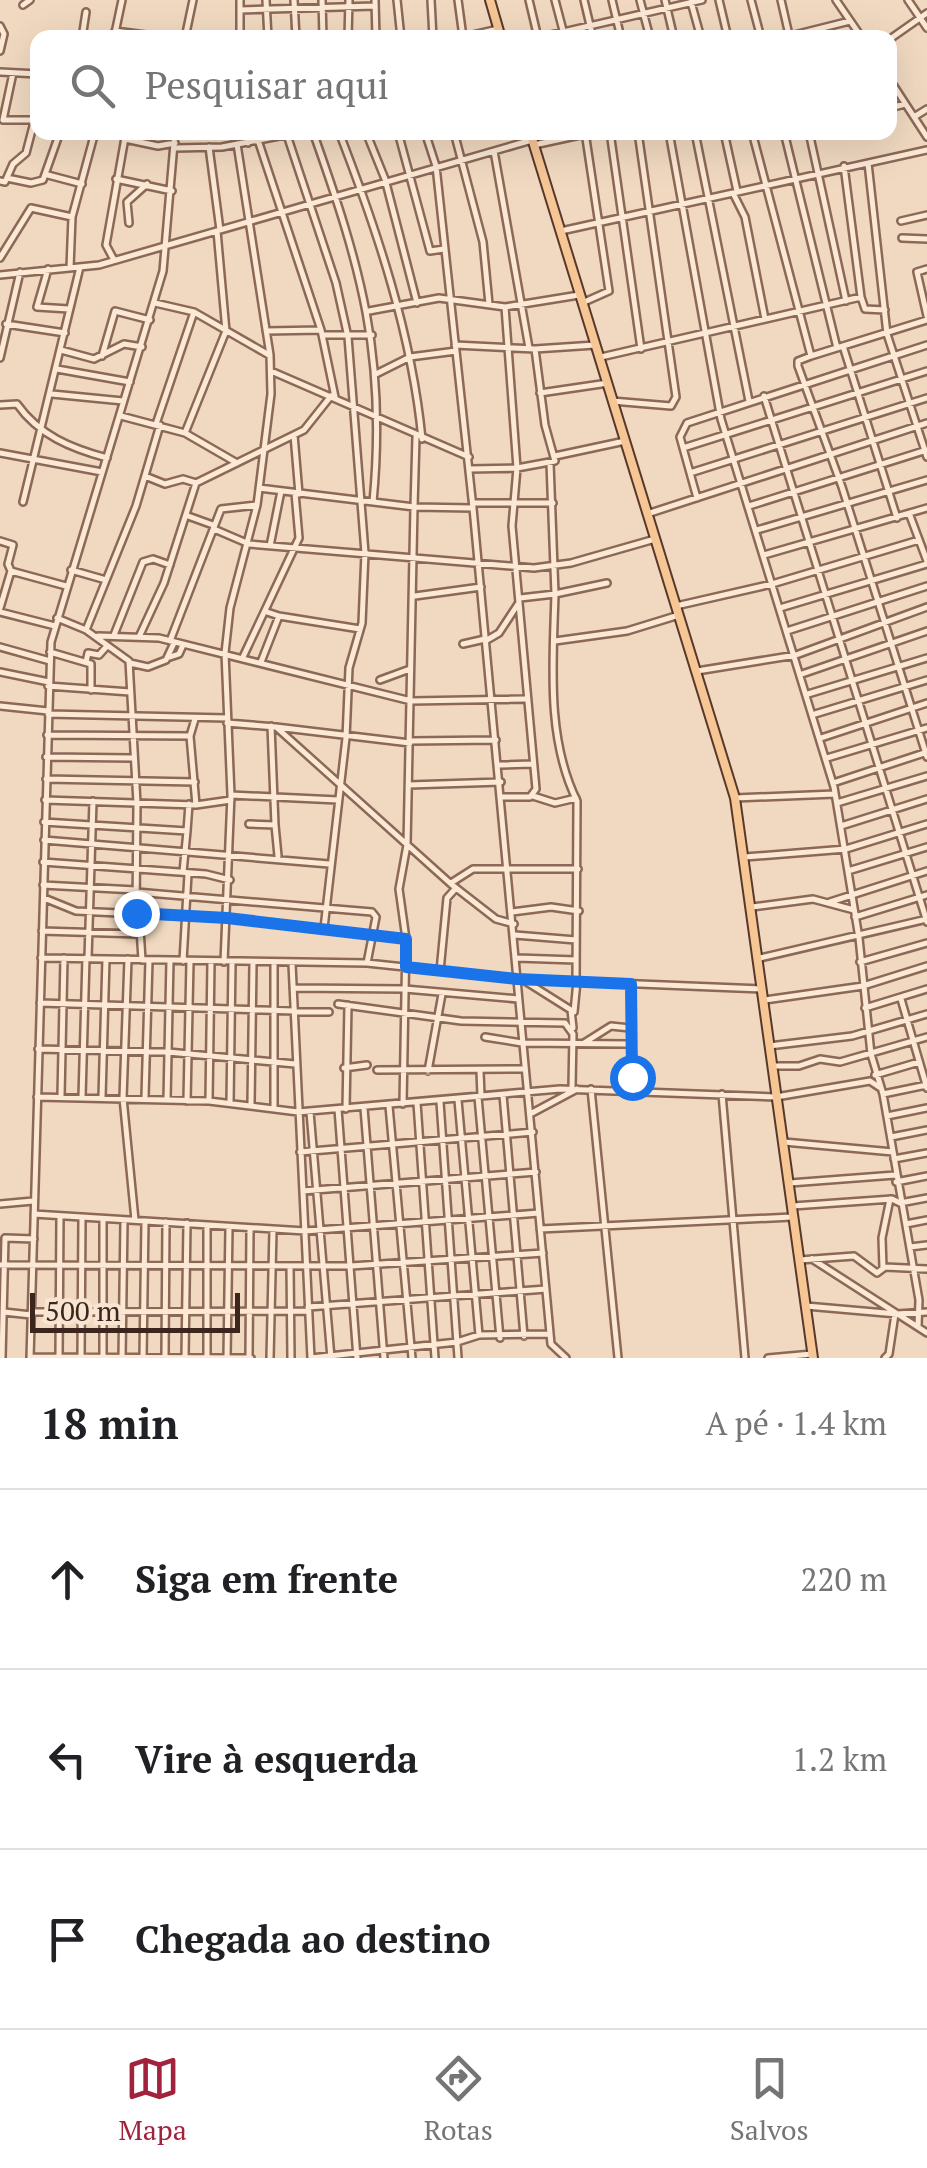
<!DOCTYPE html>
<html lang="pt">
<meta charset="utf-8">
<style>
body{margin:0;font-family:"PT Serif",serif;background:#f6f6f6;color:#202124}
.scale{position:absolute;left:30px;bottom:25px;width:210px;box-sizing:border-box;padding-left:10px;border:5px solid #3b251c;border-top:0;font-size:28px;line-height:35px;white-space:nowrap;color:#3b251c;-webkit-text-stroke:8px #f8e5d1;paint-order:stroke}
.stop{position:absolute;width:30px;height:30px;margin:-22px;border:8px solid #1a73e8;border-radius:50%;background:#fff}
.stop.end{background:#1a73e8;border-color:#fff;box-shadow:0 2px 10px #0008}
.list{margin:0;padding:0;list-style:none}
h2{display:flex;justify-content:space-between;align-items:center;height:130px;margin:0;padding:0 40px;font-size:42px}
h2 small{font-size:32px;font-weight:400;color:#757577}
.list li{display:grid;grid-template-columns:65px 1fr auto;gap:30px;align-items:center;box-sizing:border-box;height:180px;padding:0 40px;border-top:2px solid #e0e0e0}
.list b{display:block;font-size:38px;white-space:nowrap}
.list em{font-size:32px;font-style:normal;color:#757577}
.icon{flex:none;width:55px;height:55px;fill:none;stroke:currentColor;stroke-width:2;stroke-linecap:round;stroke-linejoin:round}
.map{position:relative;flex:none;width:927px;height:1358px;overflow:hidden}
.search{position:absolute;background:#fff;box-shadow:0 10px 40px #0002;left:30px;right:30px;top:30px;height:110px;display:flex;align-items:center;gap:25px;box-sizing:border-box;padding:0 35px;border-radius:20px;color:#757577;font-size:38px}
.sheet{height:670px;background:#fff}
nav{display:flex;justify-content:space-around;align-items:center;box-sizing:border-box;height:140px;border-top:2px solid #e0e0e0;background:#fff;font-size:28px;color:#757577}
nav a{display:grid;justify-items:center;gap:5px}
nav .on{color:#a0223c}
.map>svg:first-child{display:block}
.lines{fill:none;stroke-linecap:round;stroke-linejoin:round}
.minor-casing{stroke:#8c6957;stroke-width:10}
.major-casing{stroke:#59382c;stroke-width:12}
.minor{stroke:#fbe8d5;stroke-width:5}
.major{stroke:#f7c695;stroke-width:8}
.route{stroke:#1a73e8;stroke-width:12}
</style>
<div class="map">
<svg width="927" height="1358" viewBox="0 0 927 1358">
<rect width="100%" height="100%" fill="#f1d9c1"/>
<g class="lines">
<defs>
<path id="minor" d="M240 0V38
M266 0 268 38
M294 0 296 38
M322 0 323 38
M375 0 376 38
M397 0 401 38
M431 0 433 38
M458 0 463 37
M529 0 538 38
M555 0 565 38
M584 0 593 38
M612 0 621 38
M640 0 650 38
M665 0 674 38
M719 0 728 38
M751 0 761 38
M781 0 789 35
M836 0 862 38
M908 0 927 28
M691 2 701 38
M23 5 30 0
M240 10 375 6
M0 26 4 34 0 51
M115 31 169 38
M82 38 86 12
M114 38 122 0
M185 38 193 0
M348 38 349 0
M459 38 498 29
M537 38 702 0
M782 38 850 21
M890 39 927 13
M0 72 38 74
M13 73 3 120H35
M890 80 927 137
M890 108 905 104
M914 117 927 109
M247 132 248 143
M313 132C361 267 387 357 373 502
M339 132C377 230 412 335 422 439
M366 132 385 179 417 303
M398 132 430 251 444 249
M425 132 436 166 473 508
M454 132 483 242 489 304
M610 132 641 349
M669 132 721 419 834 787 859 938 871 1054 883 1094 919 1300 918 1327
M695 132 749 401
M724 132 737 191
M752 132 811 356 927 320
M784 132 837 348
M809 132 846 301
M287 135 336 283 348 337 365 553 362 623 349 668 346 738 324 928
M125 139 158 146 175 143
M258 140 321 330 335 397
M534 145 594 132
M209 147 220 230
M175 148 222 147 300 132
M494 151 529 348
M868 163 887 334 927 457
M844 166 861 297 865 309 885 310
M48 175 82 184
M7 178 31 183 43 180 60 132
M116 179 172 191
M0 181 5 182 13 164 26 153 38 107
M733 193 745 217 765 319
M901 221 927 215
M129 223 127 202 147 184
M561 231 927 150
M902 238 927 239
M0 258 31 208 72 217
M114 260 106 245 126 132
M70 268 72 217 95 132
M48 269 37 307 69 309
M927 269 917 272 927 316
M0 275 99 265 532 140
M155 303 194 312 269 355
M582 303 609 291 585 132
M369 311 439 298 505 307 579 295
M6 324 65 333
M266 331 321 330
M322 335H372
M455 345 535 349 595 345
M843 346 897 518
M61 350 94 359 124 344 142 347
M102 356 115 311 150 320
M811 356 798 361V366L842 487 927 757
M601 357 861 297
M0 358 20 272
M57 369 130 382
M271 371 469 457
M376 374 410 357 456 351
M540 393 608 383
M52 394 123 401
M764 396 927 922
M612 401 671 406 676 397 638 132
M0 405 17 404C39 435 70 448 107 458
M121 416 185 433 237 463
M156 424 194 312
M185 433 226 331 217 231
M294 435 299 494
M416 437 414 507 473 508 551 1344 566 1358
M683 448 927 371
M0 453 102 472
M555 456 625 441
M469 469 517 468 555 461 545 425 535 349
M690 473 927 398
M145 476 165 484 183 479 196 483 304 430 331 396
M259 488 414 507 407 845 399 889 406 939 403 1104
M697 498 680 437 687 423 927 345
M23 502 80 267
M473 503H553
M749 506 927 450
M909 513 927 561
M647 514 927 423
M188 516 213 525
M214 529 249 544 534 568 571 563 655 539
M757 530 927 480
M0 541 13 545 8 564 11 571 0 608
M270 546 281 491
M764 555 927 508
M71 570 106 580
M11 571 66 586
M415 596 481 587
M520 598 555 594 550 463
M676 606 772 584 919 540
M780 608 927 564
M0 612 55 626
M279 616 360 629
M57 618 86 630
M787 631 927 586
M114 635 143 562 153 559 170 565
M98 636 159 638 411 701 525 699
M139 637 164 583 196 483
M487 640 499 633 518 604
M170 641 221 509 257 505
M555 641 627 631 679 615
M463 644 485 639
M0 647 50 661
M50 652 91 664V690
M170 657 179 654 183 645
M243 657 299 538 295 493
M86 662 88 653 99 655 107 646
M261 662 279 616 267 612
M130 663 148 667 166 660 174 643
M697 671 796 655 927 607
M0 672 49 682
M802 674 927 631
M380 680 410 669
M48 686 130 692
M808 694 927 658
M0 706 48 711
M48 714 227 718
M815 714 927 680
M195 719 190 736 196 805
M227 723 276 727 451 884 496 919 514 924
M276 727 410 743
M47 735 190 736
M821 738 927 703
M410 741 496 740
M46 757 133 758
M827 758 927 728
M500 765 532 764
M46 779 195 782
M833 783 927 752
M409 785 501 782
M231 795 338 800
M533 796 555 803 576 798
M502 797H530L536 789 512 526 517 468 505 307
M735 798 835 794
M45 800 196 805 231 800
M837 803 927 776
M44 822 187 831 183 872
M249 824 275 825 271 726
M275 825 278 856
M841 826 927 799
M187 831 189 804
M44 840 329 864
M745 857 846 849 927 824
M43 862 206 874 230 880
M848 871 927 847
M451 883 473 869H578
M43 885 135 890
M136 892 372 912 376 917 367 963
M44 898 76 911 227 918 406 939
M830 902 927 871
M752 907 813 899 854 910
M512 912 551 907 579 911
M136 913 137 803 129 661 86 630 136 506 160 425
M139 913 142 960
M855 917 927 895
M42 931 139 934
M515 935 576 940
M41 958 367 963 517 979 762 989
M88 958 93 801
M517 958 576 960
M760 958 927 919
M128 959 123 1098 135 1220
M183 961 188 874
M224 962 231 795 225 653 230 608 257 505 271 394 270 355 237 144
M860 962 927 943
M292 964 311 1358
M440 971 447 898 456 888
M525 981 571 1010 573 1028
M576 981 577 801C546 738 553 663 555 594L607 583
M631 984V1091
M293 988 405 989 518 999
M901 999 927 1088
M765 1000 863 986 927 966
M40 1003 294 1011
M338 1004 461 1021 565 1023 573 1034 572 1087
M865 1008 927 989
M294 1012H329
M574 1012 577 981
M485 1037 522 1043 629 1044
M584 1043 611 1026 630 1028
M769 1046 852 1036 927 1014
M38 1049 168 1052 295 1064
M772 1066H799L820 1059 840 1062 927 1037
M344 1068 367 1065
M377 1070 524 1069
M428 1071 442 994
M480 1071 481 1096
M875 1075 919 1062
M591 1089 618 1358
M722 1094 745 1358
M883 1094 927 1085
M503 1095 524 1336
M61 1096 64 958
M37 1097 209 1101 298 1112 560 1089 776 1097 870 1081 879 1087
M82 1097 86 958
M102 1097 106 959
M145 1097 149 960
M478 1097 500 1338
M167 1100 170 960
M458 1100 479 1335
M187 1101 190 961
M209 1101 211 961
M440 1102 458 1358
M230 1103 232 962
M417 1103 435 1358
M251 1104 253 963
M389 1106 412 1358
M274 1108V963
M364 1108 384 1358
M338 1109 357 1358
M346 1109 348 1005
M310 1112 331 1358
M532 1113 577 1089
M887 1116 927 1108
M891 1137 927 1130
M784 1142 893 1152
M300 1152 533 1132
M894 1159 927 1153
M896 1182 927 1176
M790 1183 895 1175
M303 1191 536 1172
M0 1204 33 1201
M793 1206 892 1199 900 1203 927 1198
M34 1214 305 1231 539 1213
M906 1224 927 1220
M540 1229 792 1217
M910 1247 927 1245
M812 1259 927 1333
M800 1260 854 1256 877 1273 885 1267 927 1269
M0 1265 351 1266 543 1253
M290 1266 291 1358
M883 1268 882 1238 890 1199
M806 1306 897 1314 927 1312
M308 1307 546 1289
M4 1312 31 1315
M31 1312 308 1311
M103 1356V1219
M30 1357 251 1358
M2 1358 5 1238 34 1239
M30 1358 51 642 163 271 175 132
M59 1358 60 1216
M81 1358 82 1218
M122 1358 124 1221
M143 1358 145 1221
M165 1358 166 1222
M185 1358 187 1223
M207 1358V1226
M227 1358 229 1227
M249 1358 250 1229
M270 1358 273 1230
M311 1358 457 1342 479 1335 550 1334
M768 1358 812 1354
M885 1358 889 1354 895 1314"/>
<path id="major" d="M490 0 501 38
M530 132 735 798 813 1358"/>
</defs>
<use href="#minor" class="minor-casing"/>
<use href="#major" class="major-casing"/>
<use href="#minor" class="minor"/>
<use href="#major" class="major"/>
</g>
<g class="lines">
<path class="route" d="M136 913 227 918 406 939V967L517 979 631 984 632 1077"/>
</g>
</svg>
<div class="scale">500 m</div>
<div class="stop" style="left:632px;top:1077px"></div>
<div class="stop end" style="left:136px;top:913px"></div>
<div class="search"><svg class="icon" aria-label="search" viewBox="0 0 24 24"><circle cx="10" cy="10" r="6"/><path d="M15 15l6 6"/></svg>Pesquisar aqui</div>
</div>
<section class="sheet">
<h2>18 min<small>A pé · 1.4 km</small></h2>
<ul class="list">
<li><svg class="icon" aria-label="ahead" viewBox="0 0 24 24"><path d="M12 20V5M6 11l6-6 6 6"/></svg><div><b>Siga em frente</b></div><em>220 m</em></li>
<li><svg class="icon" aria-label="left" viewBox="0 0 24 24"><path d="M17 20v-9H6M10 6l-5 5 5 5"/></svg><div><b>Vire à esquerda</b></div><em>1.2 km</em></li>
<li><svg class="icon" aria-label="arrive" viewBox="0 0 24 24"><path d="M6 21V4h12l-3 4 3 4H6"/></svg><div><b>Chegada ao destino</b></div></li>
</ul>
</section>
<nav>
<a class="on"><svg class="icon" aria-label="map" viewBox="0 0 24 24"><path d="M3 6l6-2 6 2 6-2v14l-6 2-6-2-6 2zM9 4v14M15 6v14"/></svg>Mapa</a>
<a><svg class="icon" aria-label="directions" viewBox="0 0 24 24"><path d="M12 3l9 9-9 9-9-9zM9 14v-3h6M13 9l2 2-2 2"/></svg>Rotas</a>
<a><svg class="icon" aria-label="saved" viewBox="0 0 24 24"><path d="M7 4h10v16l-5-4-5 4z"/></svg>Salvos</a>
</nav>
